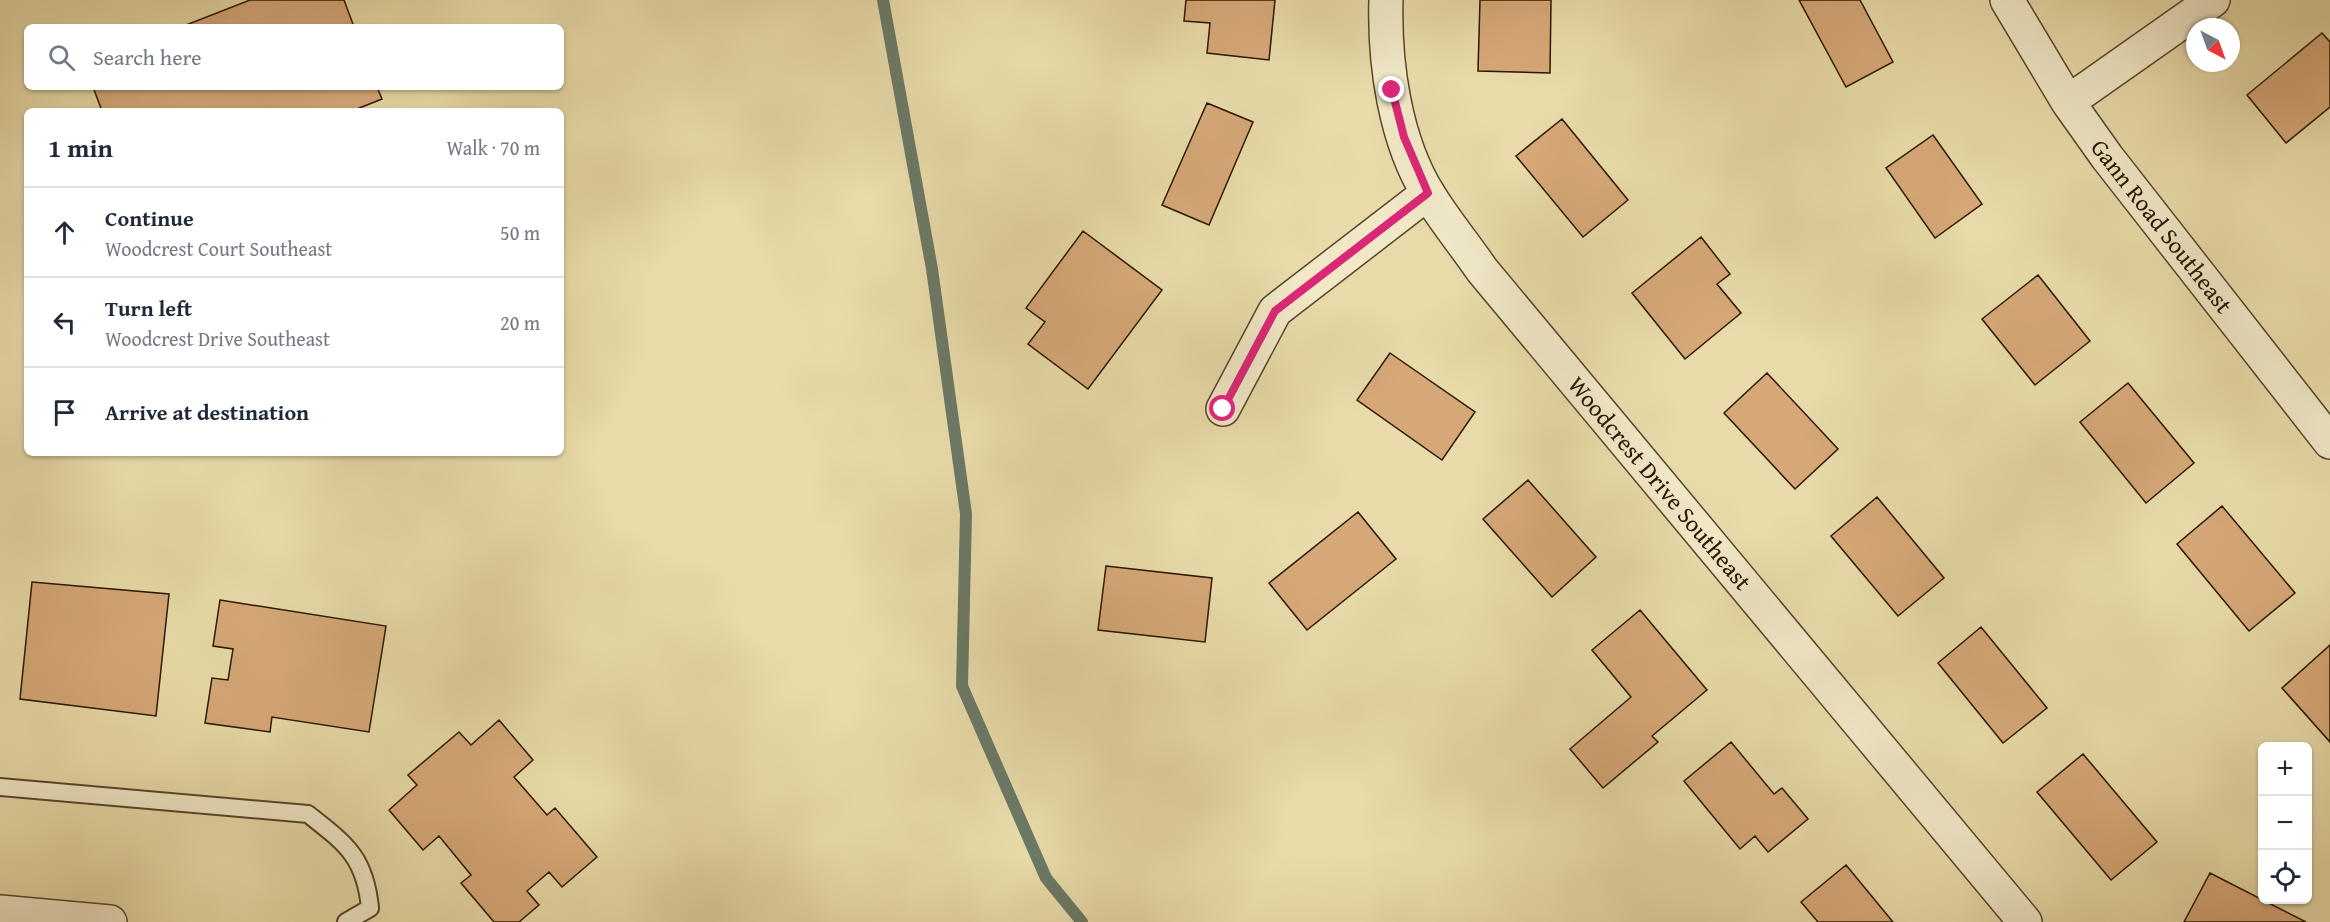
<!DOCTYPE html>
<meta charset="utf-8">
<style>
body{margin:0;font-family:"Gentium Book Plus",serif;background:#f6f6f7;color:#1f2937}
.controls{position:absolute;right:18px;bottom:18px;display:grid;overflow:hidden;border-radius:9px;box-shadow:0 2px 4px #0004}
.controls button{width:54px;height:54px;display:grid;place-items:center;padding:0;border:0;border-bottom:2px solid #e0e1e3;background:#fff;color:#1f2937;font:30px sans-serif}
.compass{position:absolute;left:2186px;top:18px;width:54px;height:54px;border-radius:50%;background:#fff;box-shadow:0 2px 4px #0004;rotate:139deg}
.stop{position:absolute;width:18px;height:18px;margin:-14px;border:4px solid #db2777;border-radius:50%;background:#fff}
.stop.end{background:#db2777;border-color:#fff;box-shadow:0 2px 6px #0008}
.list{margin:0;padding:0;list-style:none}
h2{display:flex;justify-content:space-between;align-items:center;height:78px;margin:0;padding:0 24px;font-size:26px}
h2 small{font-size:20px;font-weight:400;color:#747a83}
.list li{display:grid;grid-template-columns:39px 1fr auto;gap:18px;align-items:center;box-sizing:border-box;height:90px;padding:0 24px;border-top:2px solid #e0e1e3}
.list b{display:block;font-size:22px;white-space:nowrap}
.list p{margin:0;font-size:20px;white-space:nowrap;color:#747a83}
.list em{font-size:20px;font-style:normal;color:#747a83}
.icon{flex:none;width:33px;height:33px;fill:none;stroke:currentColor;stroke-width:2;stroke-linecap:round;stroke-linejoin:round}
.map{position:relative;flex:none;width:2330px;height:922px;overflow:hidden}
.search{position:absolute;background:#fff;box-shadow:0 2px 4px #0004;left:24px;top:24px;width:540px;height:66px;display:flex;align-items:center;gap:15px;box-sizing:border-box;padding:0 21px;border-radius:9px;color:#747a83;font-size:22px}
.panel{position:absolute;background:#fff;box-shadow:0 2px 4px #0004;left:24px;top:108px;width:540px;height:348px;border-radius:9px}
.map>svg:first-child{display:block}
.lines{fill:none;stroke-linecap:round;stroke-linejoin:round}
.stream{stroke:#6b7967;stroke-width:12}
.building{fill:#d6a878;stroke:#291501;stroke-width:1.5}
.service-casing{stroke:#59462b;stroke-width:20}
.minor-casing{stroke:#59462b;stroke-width:36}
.service{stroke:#f0e8c7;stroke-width:16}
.minor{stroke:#f0e8c7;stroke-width:33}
.route{stroke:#db2777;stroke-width:8}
.labels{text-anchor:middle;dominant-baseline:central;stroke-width:4.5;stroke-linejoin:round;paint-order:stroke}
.street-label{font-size:24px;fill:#291501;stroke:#f0e8c7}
</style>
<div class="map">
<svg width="2330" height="922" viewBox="0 0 2330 922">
<rect width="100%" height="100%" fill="#e8dba9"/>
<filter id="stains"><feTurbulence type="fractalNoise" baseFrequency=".00333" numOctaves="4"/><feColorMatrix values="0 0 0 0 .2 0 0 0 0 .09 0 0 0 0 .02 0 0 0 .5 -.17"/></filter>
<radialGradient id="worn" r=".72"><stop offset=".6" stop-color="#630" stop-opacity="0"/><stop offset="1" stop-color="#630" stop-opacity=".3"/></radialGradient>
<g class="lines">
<path class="stream" d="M883 0 932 269 966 514 962 686 1046 878 1082 922"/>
</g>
<path class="building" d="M250 0H344L354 27H181Z
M1186 0H1275L1269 60 1207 53 1210 23 1184 21Z
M1480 0H1551L1550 73 1478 71Z
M1799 0H1860L1893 62 1846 87Z
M2322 33 2330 42V107L2286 143 2247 95Z
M93 87H377L382 99 352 111H102Z
M1207 103 1253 122 1209 225 1162 205Z
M1562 119 1628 200 1583 237 1516 156Z
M1933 135 1982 204 1935 238 1886 168Z
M1083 231 1162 290 1088 389 1028 344 1045 322 1026 308Z
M1701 237 1730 274 1717 284 1741 313 1685 359 1632 293Z
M2038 275 2090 341 2035 385 1982 319Z
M1390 353 1475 412 1442 460 1357 400Z
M1767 373 1838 449 1795 489 1724 413Z
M2128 383 2194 463 2146 503 2080 422Z
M1528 480 1596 557 1552 597 1483 519Z
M1877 497 1944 578 1898 616 1831 536Z
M2222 506 2295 593 2249 631 2177 544Z
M1358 512 1396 559 1307 630 1269 583Z
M1106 566 1212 578 1205 642 1098 630Z
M32 582 169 594 156 716 20 699Z
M220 600 386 626 369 732 272 717 270 732 205 723 212 678 228 680 233 649 213 646Z
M1640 610 1707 690 1652 736 1658 742 1603 788 1570 749 1631 697 1592 650Z
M1981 627 2047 708 2003 743 1938 663Z
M2330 645V742L2282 688Z
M499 720 533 760 514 777 547 815 555 808 597 857 562 887 549 872 527 891 539 905 519 922H494L461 883 471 875 439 836 423 850 389 810 417 785 408 775 459 732 471 745Z
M1731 742 1774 794 1782 788 1808 819 1768 852 1755 836 1740 849 1684 781Z
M2083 754 2157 842 2111 880 2037 792Z
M1846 865 1893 922H1818L1801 902Z
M2210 873 2306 922H2184Z"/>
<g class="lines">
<defs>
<path id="service" d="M0 787 308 814C346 844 365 857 370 908L346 922"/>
<path id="minor" d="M1386 0C1384 63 1395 141 1429 195 1445 221 1465 245 1482 270L2025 922
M2007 0 2068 102 2107 157 2330 442
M2068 102 2213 0
M1223 409 1275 311 1428 193
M0 912 110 922"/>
</defs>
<use href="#service" class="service-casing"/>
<use href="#minor" class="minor-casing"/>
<use href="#service" class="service"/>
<use href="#minor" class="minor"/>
</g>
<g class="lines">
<path class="route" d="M1223 409 1275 311 1428 193 1404 137 1392 90"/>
</g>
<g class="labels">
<g class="street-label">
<text transform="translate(2162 226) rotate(52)">Gann Road Southeast</text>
<text transform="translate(1660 483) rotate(50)">Woodcrest Drive Southeast</text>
</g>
</g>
<rect width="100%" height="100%" filter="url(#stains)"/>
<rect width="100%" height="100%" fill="url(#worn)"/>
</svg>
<div class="controls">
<button>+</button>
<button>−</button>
<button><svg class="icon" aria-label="locate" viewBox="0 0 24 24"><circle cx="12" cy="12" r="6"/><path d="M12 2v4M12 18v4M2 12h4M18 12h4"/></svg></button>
</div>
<svg class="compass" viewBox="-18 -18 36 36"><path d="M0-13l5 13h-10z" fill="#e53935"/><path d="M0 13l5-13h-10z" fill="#747a83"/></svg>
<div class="stop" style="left:1223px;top:409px"></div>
<div class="stop end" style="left:1392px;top:90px"></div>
<div class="search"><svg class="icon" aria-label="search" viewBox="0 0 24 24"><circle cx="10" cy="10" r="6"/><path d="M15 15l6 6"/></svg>Search here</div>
<section class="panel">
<h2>1 min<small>Walk · 70 m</small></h2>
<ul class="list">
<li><svg class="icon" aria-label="ahead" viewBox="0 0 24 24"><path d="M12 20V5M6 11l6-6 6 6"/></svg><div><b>Continue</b><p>Woodcrest Court Southeast</p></div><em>50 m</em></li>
<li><svg class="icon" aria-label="left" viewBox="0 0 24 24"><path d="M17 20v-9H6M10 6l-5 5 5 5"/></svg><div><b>Turn left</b><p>Woodcrest Drive Southeast</p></div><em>20 m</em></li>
<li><svg class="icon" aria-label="arrive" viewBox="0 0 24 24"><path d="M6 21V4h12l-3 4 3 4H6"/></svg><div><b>Arrive at destination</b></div></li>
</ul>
</section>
</div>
